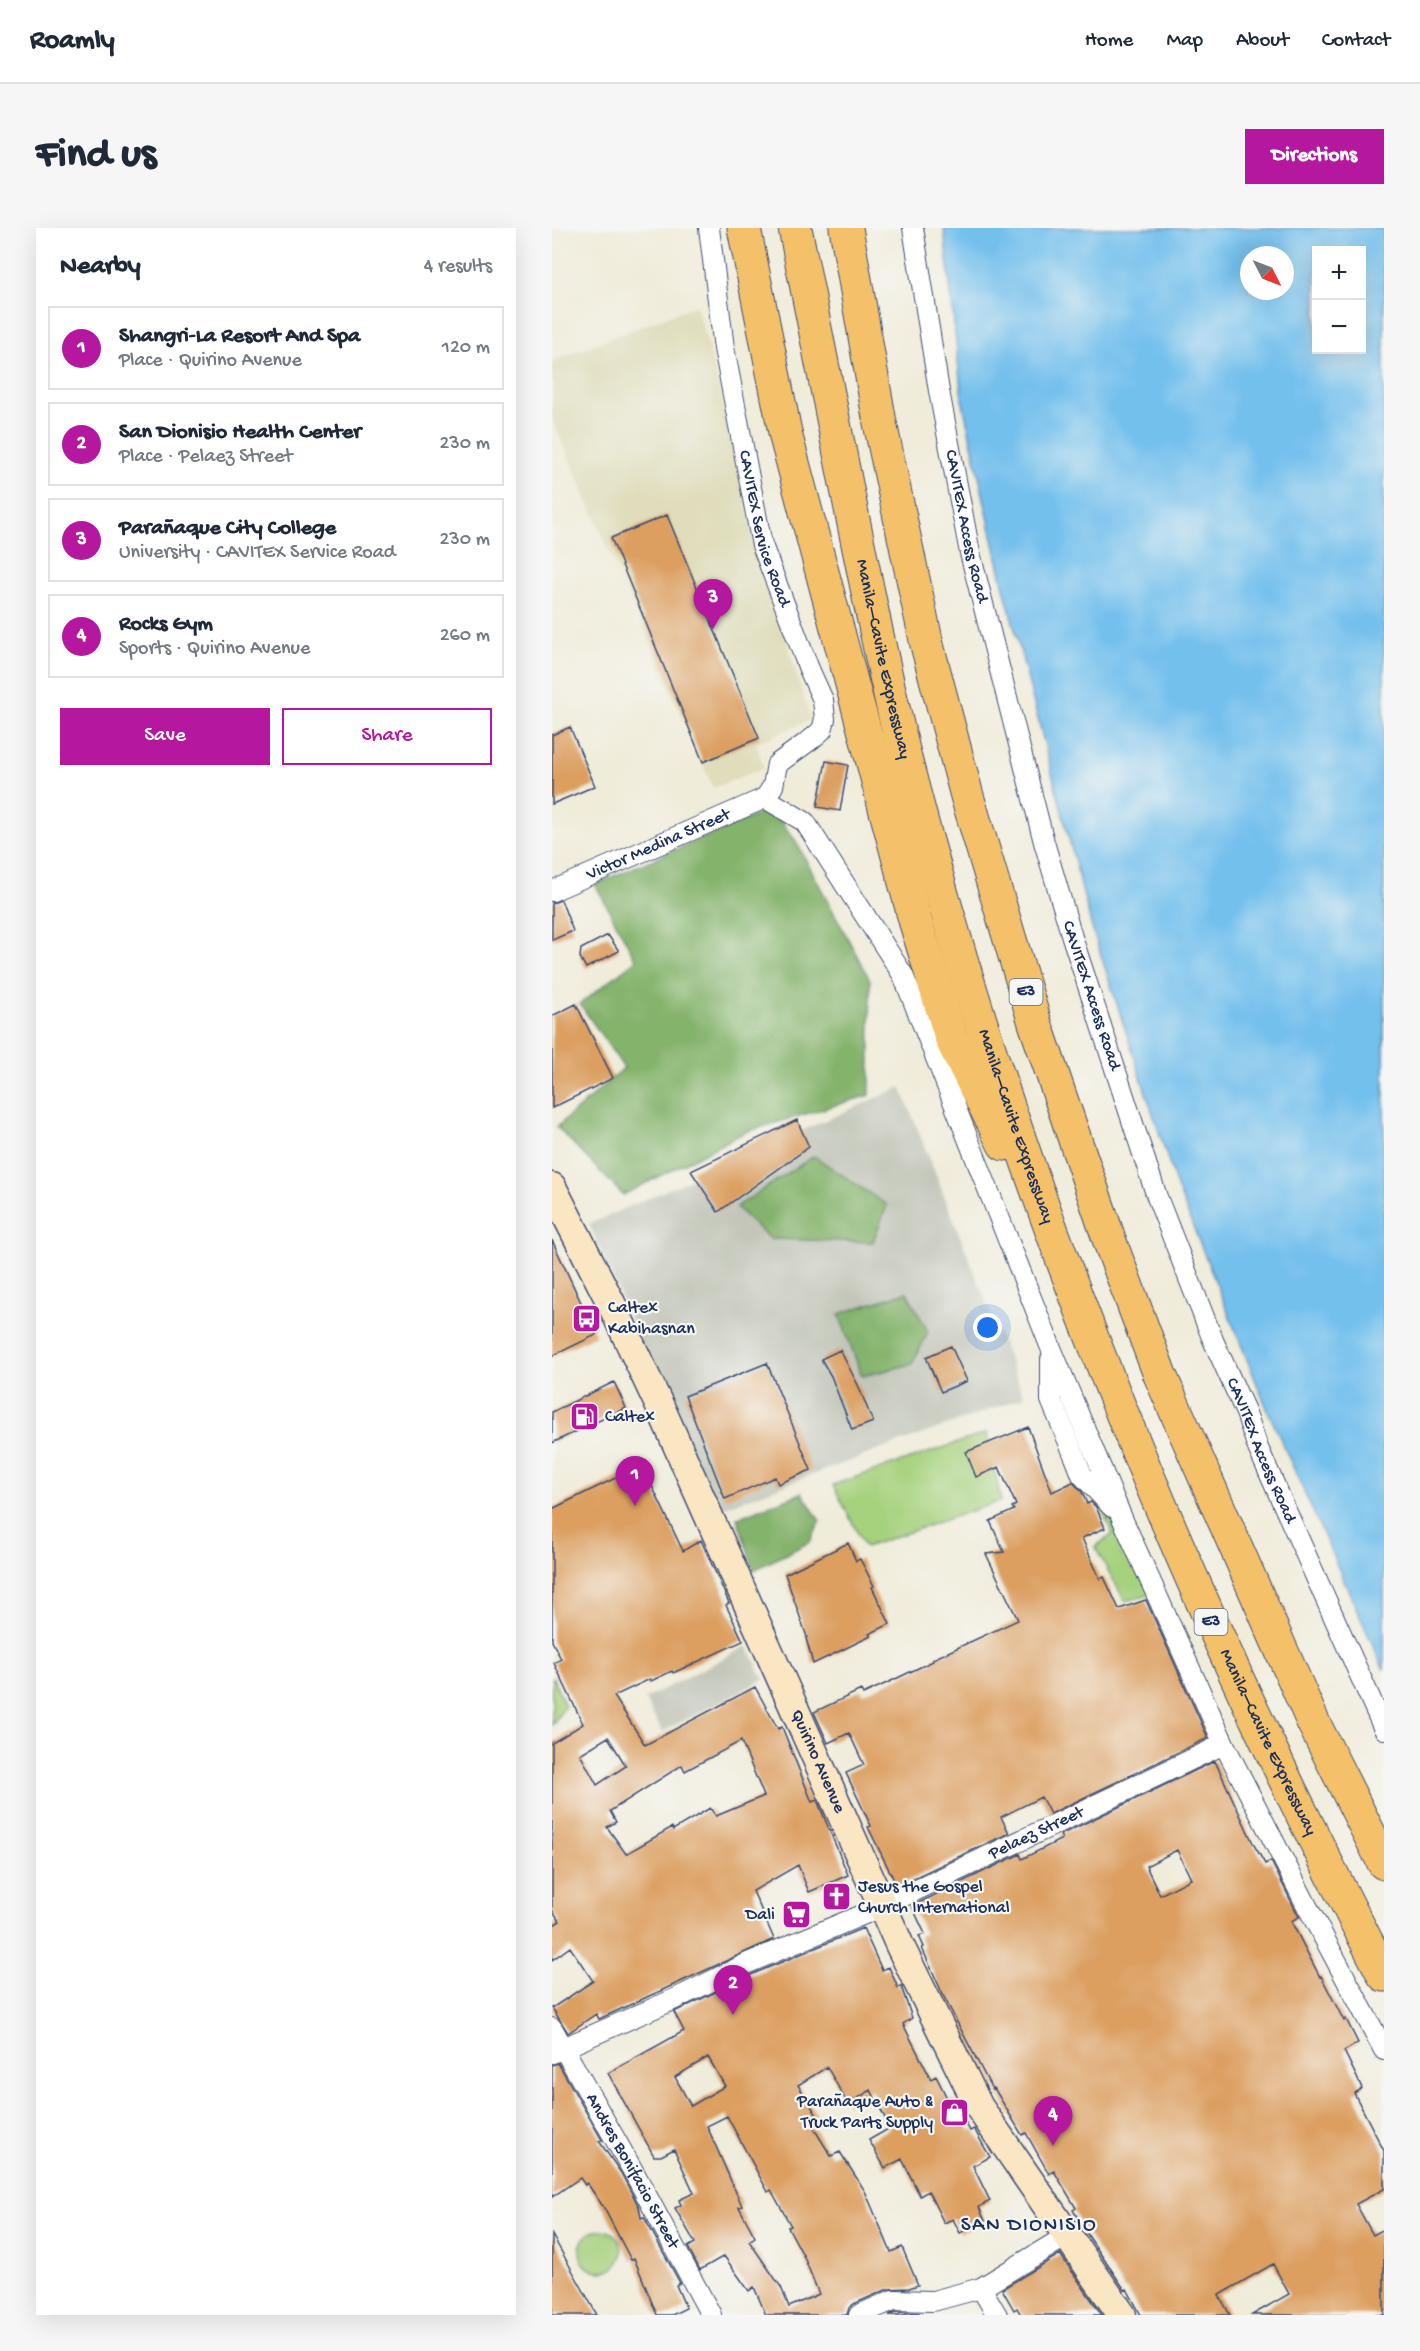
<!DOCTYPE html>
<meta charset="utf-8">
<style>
body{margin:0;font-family:"Gochi Hand",sans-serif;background:#f6f6f7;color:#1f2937}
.controls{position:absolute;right:18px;top:18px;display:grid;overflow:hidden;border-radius:0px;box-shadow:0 6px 24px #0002}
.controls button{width:54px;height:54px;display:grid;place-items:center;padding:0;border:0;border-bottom:2px solid #e0e1e3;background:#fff;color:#1f2937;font:30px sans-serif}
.compass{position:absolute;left:688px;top:18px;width:54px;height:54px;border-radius:50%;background:#fff;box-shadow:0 6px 24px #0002;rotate:132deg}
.you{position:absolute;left:436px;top:1100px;width:21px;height:21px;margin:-15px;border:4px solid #fff;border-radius:50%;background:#1a73e8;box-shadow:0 0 0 9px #1a73e833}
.badge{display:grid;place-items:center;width:39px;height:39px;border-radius:50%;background:#b5179e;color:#fff;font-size:20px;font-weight:700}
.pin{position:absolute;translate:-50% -50px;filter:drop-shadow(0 2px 3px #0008)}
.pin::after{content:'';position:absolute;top:32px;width:21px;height:18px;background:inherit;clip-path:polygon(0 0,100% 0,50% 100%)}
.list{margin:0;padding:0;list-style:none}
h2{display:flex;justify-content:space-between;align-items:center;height:78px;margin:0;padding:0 24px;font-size:26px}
h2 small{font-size:20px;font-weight:400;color:#747a83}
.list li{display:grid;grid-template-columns:39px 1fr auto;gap:18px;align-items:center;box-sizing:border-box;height:84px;margin:0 12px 12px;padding:0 12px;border:2px solid #e0e1e3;border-radius:0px}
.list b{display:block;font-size:22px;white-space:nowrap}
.list p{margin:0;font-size:20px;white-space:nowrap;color:#747a83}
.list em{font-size:20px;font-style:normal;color:#747a83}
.actions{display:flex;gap:12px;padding:18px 24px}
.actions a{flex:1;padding:14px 0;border:2px solid #b5179e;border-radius:0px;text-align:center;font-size:21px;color:#b5179e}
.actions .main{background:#b5179e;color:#fff}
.map{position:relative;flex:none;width:832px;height:2087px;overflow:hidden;border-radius:0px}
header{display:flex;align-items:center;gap:36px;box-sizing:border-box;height:84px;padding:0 30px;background:#fff;border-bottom:2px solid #e0e1e3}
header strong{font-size:28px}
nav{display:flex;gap:33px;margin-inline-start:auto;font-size:21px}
.intro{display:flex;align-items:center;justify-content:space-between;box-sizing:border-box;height:144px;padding:0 36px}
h1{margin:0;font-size:42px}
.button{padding:15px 27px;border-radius:0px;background:#b5179e;color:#fff;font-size:21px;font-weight:700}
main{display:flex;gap:36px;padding:0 36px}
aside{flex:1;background:#fff;border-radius:0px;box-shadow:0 6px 24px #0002}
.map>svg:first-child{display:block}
.built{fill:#dfddbb}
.industrial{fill:#c3c6b9}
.green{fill:#a6d17d;stroke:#60806e;stroke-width:1.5}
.forest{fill:#84b36c;stroke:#507165;stroke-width:1.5}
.water{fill:#73c0ed;stroke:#4778a6;stroke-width:1.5;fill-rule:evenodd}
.building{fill:#dc9f61;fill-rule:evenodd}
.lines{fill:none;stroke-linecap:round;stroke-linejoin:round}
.minor-casing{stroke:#3b4b71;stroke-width:22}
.secondary-casing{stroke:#3b4b71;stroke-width:31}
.motorway-casing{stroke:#3b4b71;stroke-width:35}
.minor{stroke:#fff;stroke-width:20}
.secondary{stroke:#fbe6c4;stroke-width:28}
.motorway{stroke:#f4c16b;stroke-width:33}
.labels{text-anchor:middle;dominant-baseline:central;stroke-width:4.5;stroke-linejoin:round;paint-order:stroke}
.shield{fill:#f6f6f2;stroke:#5d6b8a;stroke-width:1.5}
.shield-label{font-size:16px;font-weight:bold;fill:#1b2f5e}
.street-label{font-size:18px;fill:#1b2f5e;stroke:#f6f6f2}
.poi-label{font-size:18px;fill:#1b2f5e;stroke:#f6f6f2;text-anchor:start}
.quarter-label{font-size:21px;letter-spacing:1.5px;fill:#1b2f5e;stroke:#f6f6f2}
</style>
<header>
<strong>Roamly</strong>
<nav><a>Home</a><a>Map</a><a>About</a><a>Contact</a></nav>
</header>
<div class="intro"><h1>Find us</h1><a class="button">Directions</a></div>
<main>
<aside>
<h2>Nearby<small>4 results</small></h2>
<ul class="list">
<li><span class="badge">1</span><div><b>Shangri-La Resort And Spa</b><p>Place · Quirino Avenue</p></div><em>120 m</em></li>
<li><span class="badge">2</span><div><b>San Dionisio Health Center</b><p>Place · Pelaez Street</p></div><em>230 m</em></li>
<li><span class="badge">3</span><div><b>Parañaque City College</b><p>University · CAVITEX Service Road</p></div><em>230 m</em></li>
<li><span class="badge">4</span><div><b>Rocks Gym</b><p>Sports · Quirino Avenue</p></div><em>260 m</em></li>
</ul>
<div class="actions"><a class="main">Save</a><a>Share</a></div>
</aside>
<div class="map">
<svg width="832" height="2087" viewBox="0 0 832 2087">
<rect width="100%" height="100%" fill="#f6f6f2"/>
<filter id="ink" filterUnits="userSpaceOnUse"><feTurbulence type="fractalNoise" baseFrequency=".0167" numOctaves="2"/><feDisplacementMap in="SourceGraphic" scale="12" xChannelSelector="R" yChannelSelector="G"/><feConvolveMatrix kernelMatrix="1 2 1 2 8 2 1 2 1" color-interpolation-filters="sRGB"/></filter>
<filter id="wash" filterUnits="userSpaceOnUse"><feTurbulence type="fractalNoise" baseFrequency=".008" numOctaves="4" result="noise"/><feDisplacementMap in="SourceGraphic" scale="24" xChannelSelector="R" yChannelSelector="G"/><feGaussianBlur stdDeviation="1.35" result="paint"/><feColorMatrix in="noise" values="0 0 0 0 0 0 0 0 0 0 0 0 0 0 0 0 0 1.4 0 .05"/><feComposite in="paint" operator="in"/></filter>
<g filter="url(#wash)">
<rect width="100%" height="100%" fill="#f0ecda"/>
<path class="built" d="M144 77 161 135 203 309 259 492 204 515 212 540 161 560 0 191V133Z"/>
<path class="industrial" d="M349 859 472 1169 162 1283 37 996Z
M195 1418 212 1451 110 1504 93 1471Z"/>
<path class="green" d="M435 1205 449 1273 313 1319 281 1257Z
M557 1279 602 1366 573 1373 543 1319 561 1306 550 1282Z
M0 1448 13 1478 0 1497Z
M28 2023a21 21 0 1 1 42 0a21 21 0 1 1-42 0Z"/>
<path class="forest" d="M219 581 243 612 318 752V867L193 904 71 967 5 899 72 840 28 776 84 732 43 656Z
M262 928 335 977 321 1014 218 1011 184 979Z
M355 1064 376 1104 360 1136 310 1148 287 1086Z
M250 1265 268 1293 258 1314 202 1342 185 1290Z"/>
<path class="water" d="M392 0H832V1442L716 1183 625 959 540 700 450 352 410 171ZM764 22H810V122H764ZM697 27H733V63H697Z"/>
<g id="blocks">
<path class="building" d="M115 287 207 510 151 534 59 310Z
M18 499 43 558 0 576V507Z
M274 533 296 537 288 583 265 579Z
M9 672 21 703 0 712V675Z
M56 707 67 723 34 740 28 729 29 721Z
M24 776 61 850 0 880V788Z
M245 892 257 919 166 984 139 943Z
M0 1012 44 1107 0 1128Z
M399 1118 415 1153 389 1164 374 1129Z
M288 1122 306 1157 321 1194 300 1202 279 1148 269 1131Z
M215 1135 259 1242 226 1256 223 1249 173 1271 133 1168Z
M62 1154 74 1180 0 1215V1184Z
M476 1199 500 1264 521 1254 530 1264 535 1276 539 1274 544 1279 553 1300 530 1310 548 1351 552 1349 567 1381 594 1372 656 1510 498 1586 489 1569 449 1589 457 1605 345 1658 316 1599 319 1598 294 1545 312 1537 297 1505 276 1515 262 1484 309 1462 311 1466 335 1455 381 1433V1431L466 1392 434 1326 452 1324 438 1293 462 1282 460 1279 464 1277 447 1239 424 1249 414 1224Z
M90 1237 131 1323 149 1312 177 1375 174 1377 191 1413 121 1445 120 1443 99 1453 98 1451 62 1468 93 1517 203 1459 226 1501 230 1499 260 1574 265 1572 296 1647 257 1664 246 1637 201 1663 222 1711 47 1791 44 1786 16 1805 0 1780 41 1753 18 1719 0 1732V1698L8 1693 0 1682V1515L31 1496 2 1435 9 1431 0 1413V1281ZM56 1509 74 1538 45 1557 28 1526ZM189 1513 212 1568 164 1588 158 1580 121 1602 120 1599 74 1626 55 1599 64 1594 58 1583 130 1537 133 1543Z
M296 1315 304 1333 308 1331 322 1358 320 1359 338 1396 317 1406 319 1408 261 1436 254 1410 255 1409 233 1346Z
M663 1533 702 1617 713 1636 719 1633 747 1689 739 1693 768 1749 769 1748 792 1793 794 1791 806 1815 792 1823 810 1860 802 1865 832 1923V1961L804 1976 821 2007 832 2001V2087H700L737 2066 721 2036 667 2067 678 2087H589L575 2061 573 2062 537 2009 521 1982 524 1980 502 1943 497 1946 474 1905 470 1907 442 1860 440 1861 392 1769 370 1720 372 1719 367 1708 373 1706 360 1678 468 1626 470 1631 510 1611 508 1607ZM625 1622 639 1651 608 1667 594 1638Z
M311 1700 330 1742 337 1739 346 1760 349 1758 360 1790 351 1796 379 1851 384 1848 397 1874 402 1872 418 1903 422 1901 438 1929 421 1938 438 1973 427 1979 433 1993 408 2005 401 1991 392 1995 376 1963 368 1968 350 1931 333 1940 317 1912 338 1900 319 1862 296 1876 275 1839 246 1857 269 1894 261 1899 279 1928 288 1924 313 1963 339 2024 350 2019 366 2057 357 2060 336 2061 302 2076 297 2080 295 2087H214L202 2059 197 2063 172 2028 148 2042 136 2019 143 2015 123 1980 129 1977 127 1972 142 1965 122 1921 109 1928H102L56 1845 132 1803 122 1784 201 1746ZM156 1829 173 1858 139 1878 123 1849ZM175 1888 216 1964 219 1962 239 1998 236 1999 252 2029 267 2066 237 2079 229 2059 197 2013 203 2009 187 1979 190 1978 155 1898Z
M6 1835 50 1912 47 1913 69 1945 87 1979 89 1990 92 1989 128 2055 124 2057 134 2080 120 2087H105L82 2030 79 2032 52 1980 35 1955 33 1957 28 1950 0 1969V1837Z
M0 2007 29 2058 45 2087H0Z
M508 2026 550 2087H469L465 2080 462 2082 450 2061Z
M343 2084 367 2085 368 2087H337Z"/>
</g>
</g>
<g filter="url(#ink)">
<use href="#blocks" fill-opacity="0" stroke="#3b4b71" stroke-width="1.5"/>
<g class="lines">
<defs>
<g id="minor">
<path id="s1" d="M157 0 172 120 210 317 257 441 271 472 273 491 270 502 261 510 225 536 221 558 213 570"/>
<path id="s2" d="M361 0 387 163 418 325 492 614 520 709 605 969 661 1112 694 1185 706 1220 832 1501"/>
<path d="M213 570 253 594 351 747 499 1120 570 1290 672 1516 755 1678 832 1822"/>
<path id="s3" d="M0 663 213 570"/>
<path d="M499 1131V1172L523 1229 530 1247 560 1279"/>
<path id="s4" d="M0 1800 84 1948 159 2087"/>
<path id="s5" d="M0 1825 125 1770 196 1735 331 1678 672 1516"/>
<path d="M429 2060 445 2087"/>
<path d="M307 2087 341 2072 381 2073 429 2060 516 2007"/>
</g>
<g id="secondary">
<path id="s6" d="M0 959 59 1075 110 1183 348 1718 427 1879 570 2087"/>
</g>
<g id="motorway">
<path d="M192 0 234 209 363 692 400 812 452 916"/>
<path id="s7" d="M243 0C263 100 283 201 303 301 319 380 335 459 355 538 463 958 630 1363 832 1747"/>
<path d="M294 0 328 195 375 417 415 568 483 795 558 1014 608 1147 761 1494 832 1635"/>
</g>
</defs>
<use href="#minor" class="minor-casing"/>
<use href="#secondary" class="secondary-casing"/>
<use href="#motorway" class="motorway-casing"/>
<use href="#minor" class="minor"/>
<use href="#secondary" class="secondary"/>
<use href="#motorway" class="motorway"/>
</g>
</g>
<defs>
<symbol id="bus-square" viewBox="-11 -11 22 22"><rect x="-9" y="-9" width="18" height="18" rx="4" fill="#b5179e" stroke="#f6f6f2"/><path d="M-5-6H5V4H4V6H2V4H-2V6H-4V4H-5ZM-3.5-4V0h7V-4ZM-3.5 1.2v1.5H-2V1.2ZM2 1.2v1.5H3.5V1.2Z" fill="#fff"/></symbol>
<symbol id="fuel-square" viewBox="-11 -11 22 22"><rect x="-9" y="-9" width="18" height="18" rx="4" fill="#b5179e" stroke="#f6f6f2"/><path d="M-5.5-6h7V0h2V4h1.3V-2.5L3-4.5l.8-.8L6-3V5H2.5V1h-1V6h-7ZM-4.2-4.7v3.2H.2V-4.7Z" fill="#fff"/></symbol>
<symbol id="church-square" viewBox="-11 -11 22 22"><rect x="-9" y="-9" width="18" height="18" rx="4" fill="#b5179e" stroke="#f6f6f2"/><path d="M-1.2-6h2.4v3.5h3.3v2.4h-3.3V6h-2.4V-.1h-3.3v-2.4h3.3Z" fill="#fff"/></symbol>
<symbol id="supermarket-square" viewBox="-11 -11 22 22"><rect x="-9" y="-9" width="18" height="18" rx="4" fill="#b5179e" stroke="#f6f6f2"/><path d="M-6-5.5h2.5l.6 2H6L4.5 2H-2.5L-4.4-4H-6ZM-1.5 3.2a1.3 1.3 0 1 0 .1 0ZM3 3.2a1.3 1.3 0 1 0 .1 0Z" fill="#fff"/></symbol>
<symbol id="shop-square" viewBox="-11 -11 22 22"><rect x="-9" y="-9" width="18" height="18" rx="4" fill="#b5179e" stroke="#f6f6f2"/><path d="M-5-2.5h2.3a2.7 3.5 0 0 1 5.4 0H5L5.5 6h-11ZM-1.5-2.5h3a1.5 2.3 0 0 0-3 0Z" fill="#fff"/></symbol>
</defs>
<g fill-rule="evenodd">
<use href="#bus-square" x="18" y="1074" width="33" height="33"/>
<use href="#fuel-square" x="16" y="1172" width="33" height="33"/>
<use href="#church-square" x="268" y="1652" width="33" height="33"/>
<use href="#supermarket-square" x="228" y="1670" width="33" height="33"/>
<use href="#shop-square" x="386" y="1868" width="33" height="33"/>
</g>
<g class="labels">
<g class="shield">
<rect x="457.5" y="751" width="33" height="26" rx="4.5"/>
<rect x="642.5" y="1381" width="33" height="26" rx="4.5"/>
</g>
<g class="shield-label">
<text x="474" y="764">E3</text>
<text x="659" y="1394">E3</text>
</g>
<g class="street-label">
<text stroke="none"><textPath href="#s2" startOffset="303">CAVITEX Access Road</textPath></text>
<text stroke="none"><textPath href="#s1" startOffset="306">CAVITEX Service Road</textPath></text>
<text stroke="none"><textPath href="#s7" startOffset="440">Manila–Cavite Expressway</textPath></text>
<text stroke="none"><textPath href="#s3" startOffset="116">Victor Medina Street</textPath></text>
<text stroke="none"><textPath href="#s2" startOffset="789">CAVITEX Access Road</textPath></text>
<text stroke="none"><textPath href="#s7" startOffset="926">Manila–Cavite Expressway</textPath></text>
<text stroke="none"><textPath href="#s2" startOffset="1275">CAVITEX Access Road</textPath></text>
<text stroke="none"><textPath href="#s7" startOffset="1592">Manila–Cavite Expressway</textPath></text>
<text stroke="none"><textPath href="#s6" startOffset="633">Quirino Avenue</textPath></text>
<text stroke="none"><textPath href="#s5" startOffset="532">Pelaez Street</textPath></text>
<text stroke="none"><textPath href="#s4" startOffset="164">Andres Bonifacio Street</textPath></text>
</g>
<g class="poi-label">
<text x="56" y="1080">Caltex<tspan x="56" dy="21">Kabihasnan</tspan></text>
<text x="53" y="1189">Caltex</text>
<text x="306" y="1659">Jesus the Gospel<tspan x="306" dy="21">Church International</tspan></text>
<text x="223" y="1687" text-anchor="end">Dali</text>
<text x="381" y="1874" text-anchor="end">Parañaque Auto &amp;<tspan x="381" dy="21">Truck Parts Supply</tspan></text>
</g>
<g class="quarter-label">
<text x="477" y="1998">SAN DIONISIO</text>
</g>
</g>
</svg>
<div class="controls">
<button>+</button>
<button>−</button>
</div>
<svg class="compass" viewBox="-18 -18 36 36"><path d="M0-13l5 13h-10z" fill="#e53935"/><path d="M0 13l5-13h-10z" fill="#747a83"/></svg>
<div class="you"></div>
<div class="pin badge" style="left:83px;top:1278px">1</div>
<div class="pin badge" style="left:181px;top:1787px">2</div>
<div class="pin badge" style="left:161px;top:401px">3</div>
<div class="pin badge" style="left:501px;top:1918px">4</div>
</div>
</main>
